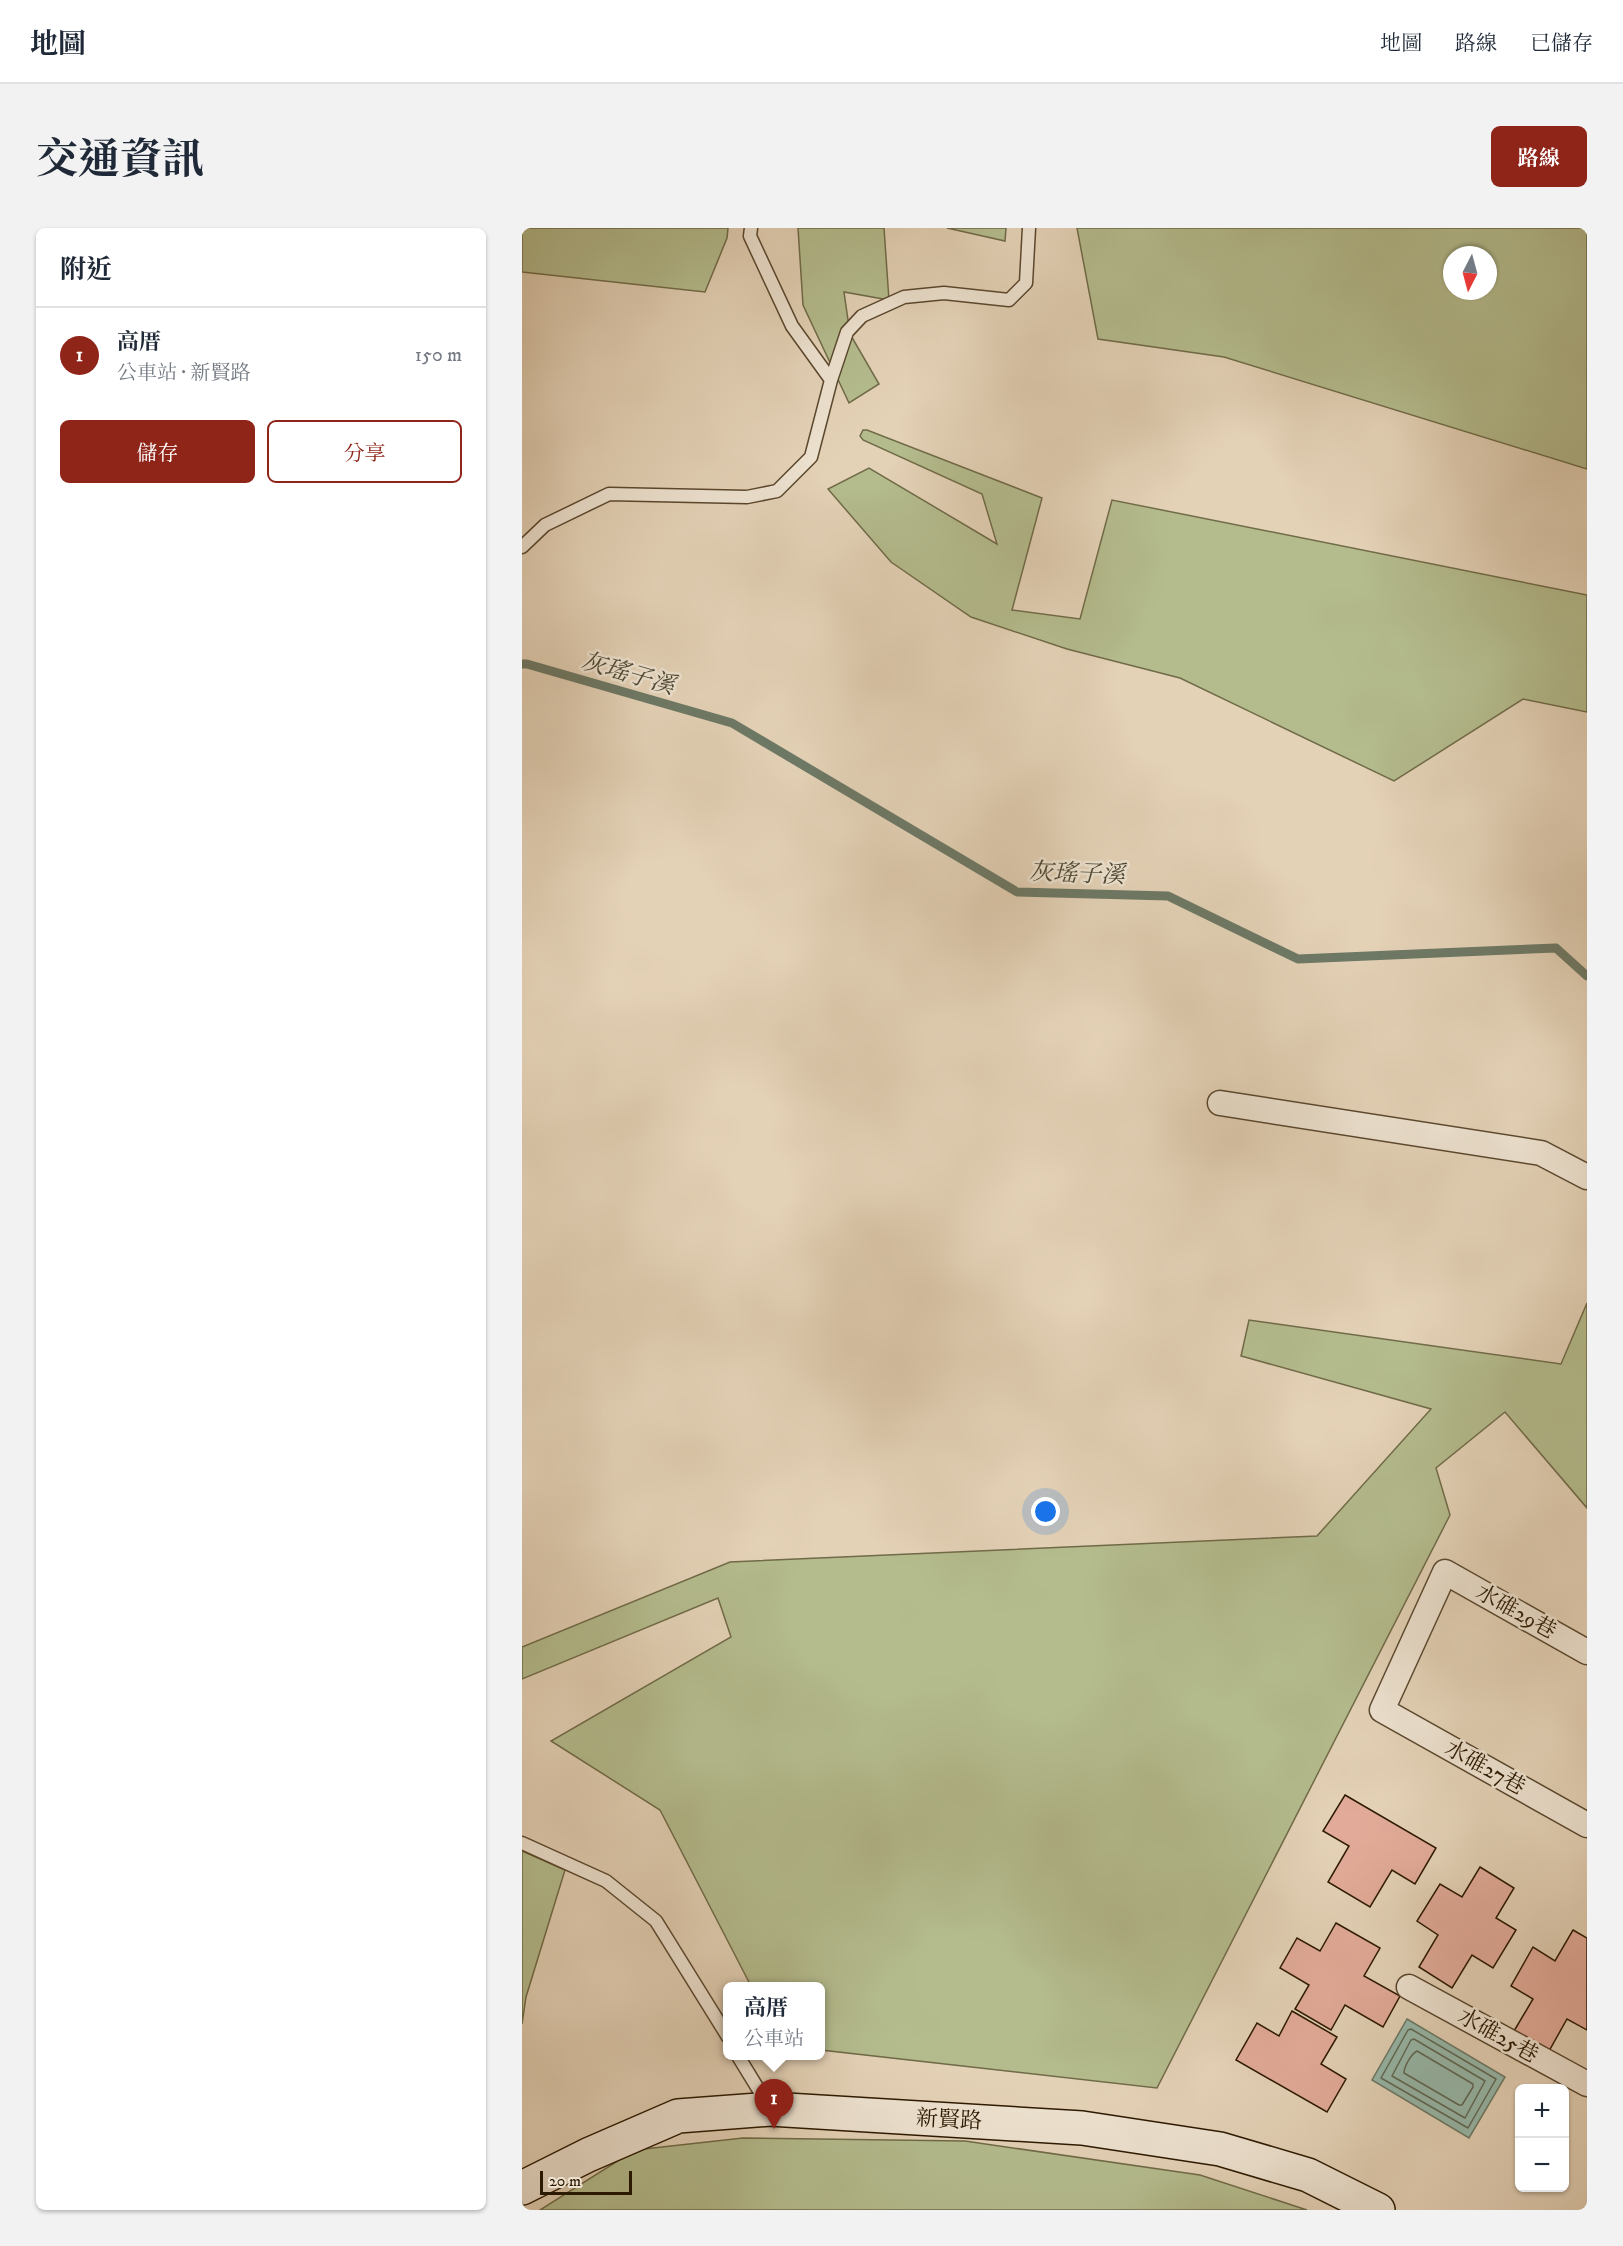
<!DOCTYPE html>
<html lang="zh-TW">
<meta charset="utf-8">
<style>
body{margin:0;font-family:"IM FELL DW Pica","Noto Serif TC",serif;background:#f2f2f3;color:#1f2937}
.controls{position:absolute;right:18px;bottom:18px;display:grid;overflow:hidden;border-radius:9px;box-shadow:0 2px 4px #0004}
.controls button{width:54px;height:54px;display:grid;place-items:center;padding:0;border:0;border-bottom:2px solid #e0e1e3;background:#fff;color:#1f2937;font:30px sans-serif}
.compass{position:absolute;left:921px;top:18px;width:54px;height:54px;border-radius:50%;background:#fff;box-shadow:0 2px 4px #0004;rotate:186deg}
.scale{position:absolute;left:18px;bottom:15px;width:92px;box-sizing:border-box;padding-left:6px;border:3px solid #2d1a02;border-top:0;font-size:16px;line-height:21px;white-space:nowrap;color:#2d1a02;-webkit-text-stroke:4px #ede2d0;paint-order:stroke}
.you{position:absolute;left:524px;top:1284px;width:21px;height:21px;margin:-15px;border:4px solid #fff;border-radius:50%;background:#1a73e8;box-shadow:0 0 0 9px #1a73e833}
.badge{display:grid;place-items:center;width:39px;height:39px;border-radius:50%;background:#8f2418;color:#fff;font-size:20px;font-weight:700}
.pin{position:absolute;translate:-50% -50px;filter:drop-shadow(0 2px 3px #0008)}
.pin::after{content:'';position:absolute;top:32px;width:21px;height:18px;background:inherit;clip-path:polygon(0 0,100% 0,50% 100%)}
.popup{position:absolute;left:201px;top:1754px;width:102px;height:78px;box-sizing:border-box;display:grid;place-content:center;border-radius:9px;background:#fff;filter:drop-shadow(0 2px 4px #0005);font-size:20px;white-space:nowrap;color:#747a83}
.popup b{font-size:22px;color:#1f2937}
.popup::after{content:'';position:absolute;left:50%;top:100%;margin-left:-12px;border:12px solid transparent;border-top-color:#fff}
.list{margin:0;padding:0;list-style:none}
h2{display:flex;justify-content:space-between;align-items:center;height:78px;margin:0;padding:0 24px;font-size:26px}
h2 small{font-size:20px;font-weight:400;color:#747a83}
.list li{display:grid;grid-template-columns:39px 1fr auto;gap:18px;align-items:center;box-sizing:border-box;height:96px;padding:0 24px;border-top:2px solid #e0e1e3}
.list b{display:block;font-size:22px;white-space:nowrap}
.list p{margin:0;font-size:20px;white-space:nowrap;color:#747a83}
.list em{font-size:20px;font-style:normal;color:#747a83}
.actions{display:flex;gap:12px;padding:18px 24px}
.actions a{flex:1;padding:14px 0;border:2px solid #8f2418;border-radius:9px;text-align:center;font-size:21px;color:#8f2418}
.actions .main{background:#8f2418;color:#fff}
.map{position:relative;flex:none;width:1065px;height:1982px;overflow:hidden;border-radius:9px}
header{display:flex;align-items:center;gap:36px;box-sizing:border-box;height:84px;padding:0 30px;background:#fff;border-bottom:2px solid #e0e1e3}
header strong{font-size:28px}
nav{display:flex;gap:33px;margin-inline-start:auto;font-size:21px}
.intro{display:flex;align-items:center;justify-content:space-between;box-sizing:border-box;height:144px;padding:0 36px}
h1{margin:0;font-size:42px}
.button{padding:15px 27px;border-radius:9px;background:#8f2418;color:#fff;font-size:21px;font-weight:700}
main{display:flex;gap:36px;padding:0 36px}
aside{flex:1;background:#fff;border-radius:9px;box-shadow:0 2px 4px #0004}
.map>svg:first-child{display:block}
.green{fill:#b4bc8e;stroke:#706b48;stroke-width:1.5;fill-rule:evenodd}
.water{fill:#97b8a9;stroke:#6d7966;stroke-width:1.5}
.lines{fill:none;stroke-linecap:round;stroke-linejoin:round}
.shore{stroke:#626956;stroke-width:1.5}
.stream{stroke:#6d7966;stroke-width:9}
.building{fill:#e2ab99;stroke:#2d1a02;stroke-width:1.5}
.lane-casing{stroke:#5b482f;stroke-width:15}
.street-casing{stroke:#5b482f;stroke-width:27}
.secondary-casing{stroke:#2d1a02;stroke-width:36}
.lane{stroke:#ede2d0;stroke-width:12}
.street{stroke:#ede2d0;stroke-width:24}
.secondary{stroke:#ede2d0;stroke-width:33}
.labels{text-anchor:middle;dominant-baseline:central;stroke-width:5;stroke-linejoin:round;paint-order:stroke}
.street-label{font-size:22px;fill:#2d1a02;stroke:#ede2d0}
.water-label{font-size:24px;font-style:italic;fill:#4d4934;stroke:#ede2d0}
</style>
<header>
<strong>地圖</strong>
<nav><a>地圖</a><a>路線</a><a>已儲存</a></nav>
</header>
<div class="intro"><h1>交通資訊</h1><a class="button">路線</a></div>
<main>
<aside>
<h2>附近<small></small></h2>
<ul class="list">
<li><span class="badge">1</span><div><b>高厝</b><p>公車站 · 新賢路</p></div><em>150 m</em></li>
</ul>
<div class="actions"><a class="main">儲存</a><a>分享</a></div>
</aside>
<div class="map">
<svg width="1065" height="1982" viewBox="0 0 1065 1982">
<rect width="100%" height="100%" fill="#e4d2b7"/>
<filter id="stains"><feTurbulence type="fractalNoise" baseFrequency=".00333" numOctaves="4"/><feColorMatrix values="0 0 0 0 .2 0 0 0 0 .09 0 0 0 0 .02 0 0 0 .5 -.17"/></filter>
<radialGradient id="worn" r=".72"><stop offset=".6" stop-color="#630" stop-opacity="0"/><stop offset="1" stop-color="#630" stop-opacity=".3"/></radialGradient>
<path class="green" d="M0 0H206L205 10 183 64 0 44Z
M276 0H362L367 72 322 64 328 106 357 156 327 175 281 77Z
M425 0H484L483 13Z
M555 0H1065V241L702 129 576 111ZM930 27H966V63H930Z
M341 202H345L520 270 490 382 558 391 590 272 1065 367V484L1001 471 872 553 658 450 545 421 449 389 369 334 306 261 347 240 475 316 460 266 341 212 338 208Z
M1065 1075V1280L983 1184 914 1240 928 1287 635 1860 299 1822 298 1758H229L138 1582 29 1513 209 1409 196 1370 0 1451V1419L208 1334 795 1308 909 1181 719 1128 727 1092 1039 1136Z
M0 1623 43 1642 4 1769 0 1796Z
M221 1910 443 1913 678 1947 785 1982H18L113 1922Z"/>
<path class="water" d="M885 1791 983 1849 947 1910 850 1852Z"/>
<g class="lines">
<path class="shore" d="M889 1801 974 1851 946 1900 859 1850 886 1802Z
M892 1811 963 1853 943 1890 870 1848 889 1812Z
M895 1823 951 1856V1859L940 1877H937L882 1845C882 1839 889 1826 895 1823Z"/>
<path class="stream" d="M0 436H5L210 495 495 664 646 668 776 731 1034 720 1065 748"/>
</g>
<path class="building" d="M823 1567 914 1620 893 1656 870 1642 848 1679 806 1654 827 1618 801 1603Z
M958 1639 992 1660 974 1690 994 1702 971 1740 950 1727 930 1760 897 1739 916 1707 895 1693 918 1656 940 1669Z
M814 1695 858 1720 842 1748 878 1768 861 1799 823 1777 809 1802 773 1781 787 1757 758 1740 775 1710 798 1723Z
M1051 1702 1065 1710V1802L1045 1791 1027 1823 992 1803 1011 1771 989 1758 1011 1719 1033 1733Z
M770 1783 815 1809 799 1836 824 1851 805 1884 714 1832 735 1795 757 1808Z"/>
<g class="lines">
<defs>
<path id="lane" d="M309 152 325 104 340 88 382 69 422 65 487 72 504 55 507 0
M0 319 23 297 87 266 225 269 255 263 289 229 309 152 270 98 228 8 229 0
M0 1615 84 1653 134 1693 206 1809
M216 1828 246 1877"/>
<path id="street" d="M698 875 1019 925 1065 949
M1065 1424 923 1344 860 1482 1065 1597
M887 1759 1065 1856"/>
<path id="secondary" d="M0 1960 66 1927 156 1888 248 1881 560 1900 698 1921 786 1947 856 1982"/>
</defs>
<use href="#lane" class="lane-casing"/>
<use href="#street" class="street-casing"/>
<use href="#secondary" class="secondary-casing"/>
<use href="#lane" class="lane"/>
<use href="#street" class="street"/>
<use href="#secondary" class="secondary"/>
</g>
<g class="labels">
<g class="street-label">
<text transform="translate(994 1384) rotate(29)">水碓29巷</text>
<text transform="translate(963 1540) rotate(29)">水碓27巷</text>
<text transform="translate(976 1808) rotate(29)">水碓25巷</text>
<text transform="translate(427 1892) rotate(3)">新賢路</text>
</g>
<g class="water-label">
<text transform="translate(106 446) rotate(16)">灰瑤子溪</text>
<text transform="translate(555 646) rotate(2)">灰瑤子溪</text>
</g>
</g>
<rect width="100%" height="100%" filter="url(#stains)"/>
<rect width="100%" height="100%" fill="url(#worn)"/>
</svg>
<div class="controls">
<button>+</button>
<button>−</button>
</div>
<svg class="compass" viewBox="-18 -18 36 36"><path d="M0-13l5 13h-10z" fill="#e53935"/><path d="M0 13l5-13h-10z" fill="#747a83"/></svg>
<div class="scale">20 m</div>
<div class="you"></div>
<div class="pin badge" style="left:252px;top:1901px">1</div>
<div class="popup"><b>高厝</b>公車站</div>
</div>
</main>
